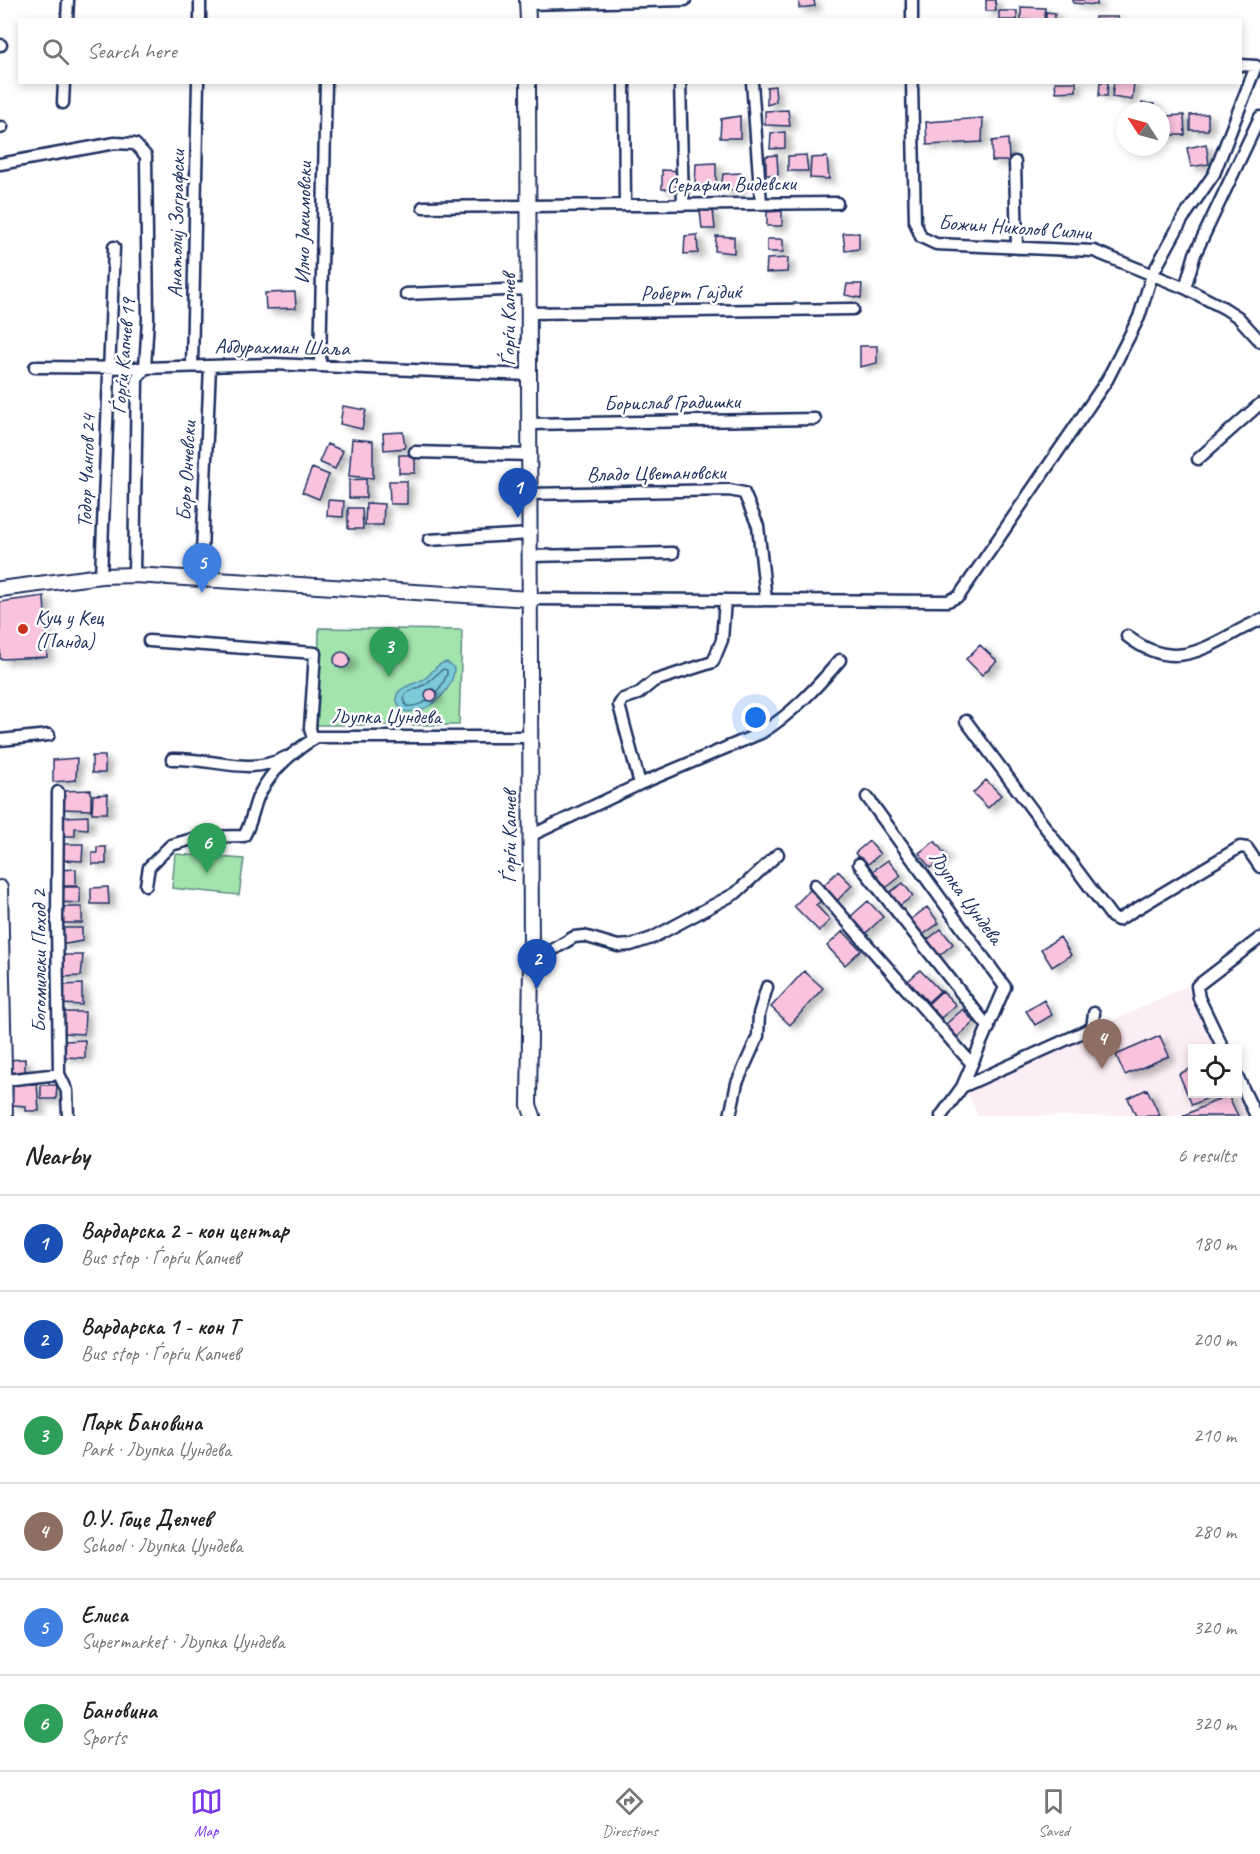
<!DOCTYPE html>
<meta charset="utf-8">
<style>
body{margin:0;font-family:Caveat,sans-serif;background:#f2f2f2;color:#222}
.controls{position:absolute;right:18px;bottom:18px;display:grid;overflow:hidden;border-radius:0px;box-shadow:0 3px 9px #0003}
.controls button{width:54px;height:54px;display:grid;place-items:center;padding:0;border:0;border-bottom:2px solid #e0e0e0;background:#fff;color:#222;font:30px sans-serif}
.compass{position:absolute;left:1116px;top:102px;width:54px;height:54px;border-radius:50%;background:#fff;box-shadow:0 3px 9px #0003;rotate:306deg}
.you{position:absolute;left:756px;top:718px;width:21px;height:21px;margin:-15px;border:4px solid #fff;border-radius:50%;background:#1a73e8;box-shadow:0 0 0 9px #1a73e833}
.badge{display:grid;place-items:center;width:39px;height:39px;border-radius:50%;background:#7c3aed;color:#fff;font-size:20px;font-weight:700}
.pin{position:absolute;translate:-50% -50px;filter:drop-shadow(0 2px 3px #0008)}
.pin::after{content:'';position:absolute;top:32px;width:21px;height:18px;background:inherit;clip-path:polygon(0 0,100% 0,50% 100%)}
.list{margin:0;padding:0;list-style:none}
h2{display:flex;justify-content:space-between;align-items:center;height:78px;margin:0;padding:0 24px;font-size:26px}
h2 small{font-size:20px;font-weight:400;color:#767676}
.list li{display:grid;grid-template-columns:39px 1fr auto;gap:18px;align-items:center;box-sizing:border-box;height:96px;padding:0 24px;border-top:2px solid #e0e0e0}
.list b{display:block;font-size:22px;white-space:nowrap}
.list p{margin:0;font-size:20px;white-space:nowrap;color:#767676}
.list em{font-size:20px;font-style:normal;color:#767676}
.icon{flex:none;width:33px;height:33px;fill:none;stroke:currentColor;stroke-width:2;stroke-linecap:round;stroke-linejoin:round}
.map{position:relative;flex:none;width:1260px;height:1116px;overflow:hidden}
.search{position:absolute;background:#fff;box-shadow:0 3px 9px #0003;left:18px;right:18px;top:18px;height:66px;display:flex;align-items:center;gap:15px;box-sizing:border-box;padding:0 21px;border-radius:0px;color:#767676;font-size:22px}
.sheet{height:654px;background:#fff}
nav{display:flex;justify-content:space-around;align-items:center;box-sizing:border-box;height:84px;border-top:2px solid #e0e0e0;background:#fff;font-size:16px;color:#767676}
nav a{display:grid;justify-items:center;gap:3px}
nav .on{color:#7c3aed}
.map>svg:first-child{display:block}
.built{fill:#fdedf5}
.green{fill:#a3e4ad;stroke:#5f8a86;stroke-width:1.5}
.water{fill:#7bcad8;stroke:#558ca7;stroke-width:1.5}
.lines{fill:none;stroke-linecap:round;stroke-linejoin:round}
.shore{stroke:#416d8f;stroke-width:1.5}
.building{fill:#f9c3de;stroke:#1b2f5e;stroke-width:1.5;filter:url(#shadow)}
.minor-casing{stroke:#1b2f5e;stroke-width:15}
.tertiary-casing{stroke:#1b2f5e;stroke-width:18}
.minor{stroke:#fff;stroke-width:10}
.tertiary{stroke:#fff;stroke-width:14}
.poi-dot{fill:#c8321e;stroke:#fff;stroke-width:2}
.labels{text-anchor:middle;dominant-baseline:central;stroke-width:5;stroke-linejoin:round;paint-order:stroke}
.street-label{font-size:21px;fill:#1b2f5e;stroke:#fff}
.poi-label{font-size:21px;fill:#1b2f5e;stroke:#fff;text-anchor:start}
</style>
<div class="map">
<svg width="1260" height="1116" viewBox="0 0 1260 1116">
<defs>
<filter id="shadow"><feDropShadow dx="6" dy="4" stdDeviation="3" flood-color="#0004"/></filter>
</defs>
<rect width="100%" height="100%" fill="#fff"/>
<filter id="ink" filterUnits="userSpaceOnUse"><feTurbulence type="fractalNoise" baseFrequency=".0167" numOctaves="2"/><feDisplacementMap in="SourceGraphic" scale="12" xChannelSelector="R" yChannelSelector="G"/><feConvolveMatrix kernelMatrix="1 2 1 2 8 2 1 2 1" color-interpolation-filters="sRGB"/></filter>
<g filter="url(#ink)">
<path class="built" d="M1187 986 1217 1048H1192V1094L1238 1093 1248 1116H978L966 1090Z"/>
<path class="green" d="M319 628 462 630 459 725H317Z
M175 854 244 859 239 895 172 888Z"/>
<path class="water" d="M447 662 454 668C454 691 427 716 403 711 384 689 411 686 424 679 433 673 436 663 447 662Z"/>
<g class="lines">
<path class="shore" d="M443 669 447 670V674C441 690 426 708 406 706L404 698 406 693 426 684Z"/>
</g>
<path class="building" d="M799 0H814L815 6 799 8Z
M986 0H995L996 11H986Z
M1073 0H1097V5L1073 3Z
M1021 7 1045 8 1044 20H1021Z
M999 11H1017V20H999Z
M1046 12 1055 13 1054 20H1046Z
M1095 17H1118V20H1095Z
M1055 82H1076V91L1056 92Z
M1100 82H1108L1107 96H1099Z
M1114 82 1134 83 1132 100 1112 97Z
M775 86 776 102 767 105V87Z
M1142 103 1154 104V111H1141Z
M788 110 790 126 765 125V111Z
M1208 114V130H1190V115Z
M1184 115 1185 135H1166L1165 116Z
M740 116V138H720L721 119Z
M983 118 982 142 927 145 926 122Z
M785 132V148L770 149 771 133Z
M1008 139 1009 161H992V141Z
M1206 144 1209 164 1191 167 1187 148Z
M777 155 778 175H766V156Z
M806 155 808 171H788V156Z
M827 157 829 179 810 178 811 158Z
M716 163V185H695L696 164Z
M662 170 682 171 683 190 662 189Z
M741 173 740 190H721L723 174Z
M700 210 713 211 715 229H702Z
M782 211V226H767V212Z
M843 233H859V249L845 251Z
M697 235 698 253 684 254 685 236Z
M716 236 734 237V253L715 251Z
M767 239H783V252H767Z
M788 258 787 272 766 273 767 259Z
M847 284H862L861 298 845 295Z
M295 292 296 308 266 309 265 293Z
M860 346H877V363L860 367Z
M343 406 366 410 362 429 340 424Z
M403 432 405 448 384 450 383 433Z
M352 439 373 441V478L349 476Z
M327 444 343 451 335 469 319 462Z
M399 455H415V473H399Z
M312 468 329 475 319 499 302 492Z
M366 479V498H349V480Z
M389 481H407V504H390Z
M328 500 344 501 343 517 327 516Z
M366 503 384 504 383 525H365Z
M348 508H362L363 529H348Z
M44 596 47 657 0 659V602Z
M980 645 997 661 982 675 966 659Z
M334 660a8 8 0 1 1 16 0a8 8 0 1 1-16 0Z
M425 695a6 6 0 1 1 12 0a6 6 0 1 1-12 0Z
M92 756H105V773H92Z
M77 758 76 780 53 782V760Z
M986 780 1001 795 988 808 973 793Z
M91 790V810L62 809V791Z
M108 794 107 813H92L93 795Z
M88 816V829L75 828V836H64V817Z
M869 841 880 854 866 866 855 853Z
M935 841 946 856 930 868 919 853Z
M63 844H83L82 861 63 860Z
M97 847H106V864H92V853H97Z
M888 860 901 876 886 888 873 871Z
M76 869V886H60V870Z
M838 871 852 885 836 902 822 887Z
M903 883 913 896 899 906 889 893Z
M58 887H80V903L58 902Z
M108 887 109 904H91V888Z
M811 889 822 900 816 905 830 920 819 931 794 906Z
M868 901 883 917 865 934 850 917Z
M60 907H82V923H60Z
M927 907 939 923 921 936 909 921Z
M60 928H82V941L60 945Z
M941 929 953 944 939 956 927 940Z
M843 931 861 950 845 965 827 946Z
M1060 937 1071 955 1052 967 1041 949Z
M60 955H83L81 976 60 977Z
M920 970 940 991 928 1002 908 981Z
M804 971 823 988 790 1025 771 1007Z
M82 984V1005L61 1004 62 985Z
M942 991 956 1005 941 1018 928 1004Z
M1044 1000 1052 1015 1035 1025 1026 1011Z
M963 1009 974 1022 957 1037 946 1024Z
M64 1012H85L84 1034 63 1033Z
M1160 1036 1169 1056 1125 1075 1116 1055Z
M85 1040V1058L64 1057V1041Z
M25 1059V1073H7V1060Z
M1192 1068V1094H1211L1212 1096 1192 1105 1179 1074Z
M13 1084H37L39 1111H26V1106L12 1105Z
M41 1085H57L56 1099H41Z
M1147 1089 1160 1116H1136L1128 1098Z
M1228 1095 1238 1116H1183Z"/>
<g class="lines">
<defs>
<path id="minor" d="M528 4 685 0
M67 20 68 0
M200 20V0
M912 20V0
M0 45H1
M624 82 625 205
M680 82 683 204
M752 82 761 203
M912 82 915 222 921 237 936 244 1094 251 1185 288 1224 308 1238 317 1260 341
M63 103 64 82
M0 128 2 127
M1015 162 1017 248
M0 164 115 143 135 144 146 156 148 319 145 368 137 379 134 575
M423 207 837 203
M1185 288 1195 254 1260 117
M406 294 529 289
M529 313 853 309
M320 365 326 82
M192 366 198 82
M35 367 145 368 273 364 529 375
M529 424 815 419
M415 452 529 455
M1198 459 1260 404
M530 494 729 490 744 493 758 526 766 600
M429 540 530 534
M530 556 673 553
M101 576 114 247
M201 577 210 366
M530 599 948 601 959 596 1107 380 1139 317 1152 275 1182 220 1214 174 1256 66 1240 65
M1127 636C1179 677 1211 642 1260 620
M149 641 315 653 310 729 312 735 317 737H530
M966 721 1112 917 1118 920 1240 847 1247 848 1260 867
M0 740 49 735
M172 759C211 757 249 777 286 757
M640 784 619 705 623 699 638 694 654 681 713 662 722 640 725 600
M58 792 57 920 59 1074 67 1091 68 1116
M867 797 1005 987 962 1087 941 1116
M530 836 640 784 761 733C792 714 816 688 840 660
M859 864 989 1028
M146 885 149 867 171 845 200 837 244 836C251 825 253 809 258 797 271 770 293 751 317 737
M815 885 972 1064
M531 963 574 937 584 936 618 946 631 945 652 938 736 893 778 854
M1223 1048 1199 998 1197 986 1260 938
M1238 1078 1256 1116
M5 1080 59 1074
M962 1087 1092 1028 1094 1013
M730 1116 737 1083 758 1036 759 1014 767 987"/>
<path id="tertiary" d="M527 0 528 20
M528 82 531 963 529 1105 533 1116
M0 589 101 576 134 575 530 599
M0 888 5 1116"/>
</defs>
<use href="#minor" class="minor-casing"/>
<use href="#tertiary" class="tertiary-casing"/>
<use href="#minor" class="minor"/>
<use href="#tertiary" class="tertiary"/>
</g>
</g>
<circle class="poi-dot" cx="23" cy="629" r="6"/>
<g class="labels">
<g class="street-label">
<text transform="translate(731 184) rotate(-1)">Серафим Видевски</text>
<text transform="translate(303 223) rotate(-89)">Илчо Јакимовски</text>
<text transform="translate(176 224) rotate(-89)">Анатолиј Зографски</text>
<text transform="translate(1015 227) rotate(4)">Божин Николов Силни</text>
<text transform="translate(691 292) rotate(-1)">Роберт Гајдиќ</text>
<text transform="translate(508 320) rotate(-90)">Ѓорѓи Капчев</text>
<text transform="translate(282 347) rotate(1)">Абдурахман Шаља</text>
<text transform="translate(123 356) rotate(-85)">Ѓорѓи Капчев 19</text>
<text transform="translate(672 402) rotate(-1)">Борислав Градишки</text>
<text transform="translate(86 471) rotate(-88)">Тодор Чангов 24</text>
<text transform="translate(186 471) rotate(-87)">Боро Ончевски</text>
<text transform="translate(656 473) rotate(-1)">Владо Цветановски</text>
<text x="386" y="716">Љупка Џундева</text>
<text transform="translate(509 837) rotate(-90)">Ѓорѓи Капчев</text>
<text transform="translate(966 897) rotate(54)">Љупка Џундева</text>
<text transform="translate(39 961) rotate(-90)">Богомилски Поход 2</text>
</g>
<g class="poi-label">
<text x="35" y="617">Куц у Кец<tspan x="35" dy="24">(Панда)</tspan></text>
</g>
</g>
</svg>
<div class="controls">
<button><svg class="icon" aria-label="locate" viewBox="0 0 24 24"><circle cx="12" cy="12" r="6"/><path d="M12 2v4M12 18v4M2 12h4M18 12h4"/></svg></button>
</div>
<svg class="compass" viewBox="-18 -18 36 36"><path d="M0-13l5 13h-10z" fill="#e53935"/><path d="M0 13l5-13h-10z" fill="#767676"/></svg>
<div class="you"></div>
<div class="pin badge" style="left:518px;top:518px;background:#1a4fb4">1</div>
<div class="pin badge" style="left:537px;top:989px;background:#1a4fb4">2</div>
<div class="pin badge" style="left:389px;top:677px;background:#2e9e5b">3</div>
<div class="pin badge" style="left:1102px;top:1069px;background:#8d6e63">4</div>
<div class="pin badge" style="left:202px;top:593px;background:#3f7fe0">5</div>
<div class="pin badge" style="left:207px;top:873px;background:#2e9e5b">6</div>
<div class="search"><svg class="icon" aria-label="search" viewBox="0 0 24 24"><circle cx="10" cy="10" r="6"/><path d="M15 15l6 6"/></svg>Search here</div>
</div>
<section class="sheet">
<h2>Nearby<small>6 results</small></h2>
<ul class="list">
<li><span class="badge" style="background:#1a4fb4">1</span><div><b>Вардарска 2 - кон центар</b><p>Bus stop · Ѓорѓи Капчев</p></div><em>180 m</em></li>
<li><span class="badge" style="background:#1a4fb4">2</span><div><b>Вардарска 1 - кон Т</b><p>Bus stop · Ѓорѓи Капчев</p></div><em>200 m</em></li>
<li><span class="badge" style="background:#2e9e5b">3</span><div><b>Парк Бановина</b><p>Park · Љупка Џундева</p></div><em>210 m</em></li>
<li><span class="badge" style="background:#8d6e63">4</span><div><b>О.У. Гоце Делчев</b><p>School · Љупка Џундева</p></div><em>280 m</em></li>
<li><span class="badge" style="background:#3f7fe0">5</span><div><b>Елиса</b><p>Supermarket · Љупка Џундева</p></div><em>320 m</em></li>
<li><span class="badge" style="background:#2e9e5b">6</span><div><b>Бановина</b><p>Sports</p></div><em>320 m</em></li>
</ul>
</section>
<nav>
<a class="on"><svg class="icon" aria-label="map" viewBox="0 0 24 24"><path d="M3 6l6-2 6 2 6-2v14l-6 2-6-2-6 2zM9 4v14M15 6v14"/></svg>Map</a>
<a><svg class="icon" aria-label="directions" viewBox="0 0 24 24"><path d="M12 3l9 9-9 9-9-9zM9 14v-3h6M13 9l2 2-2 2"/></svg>Directions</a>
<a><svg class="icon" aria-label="saved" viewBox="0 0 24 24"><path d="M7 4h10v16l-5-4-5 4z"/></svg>Saved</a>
</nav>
